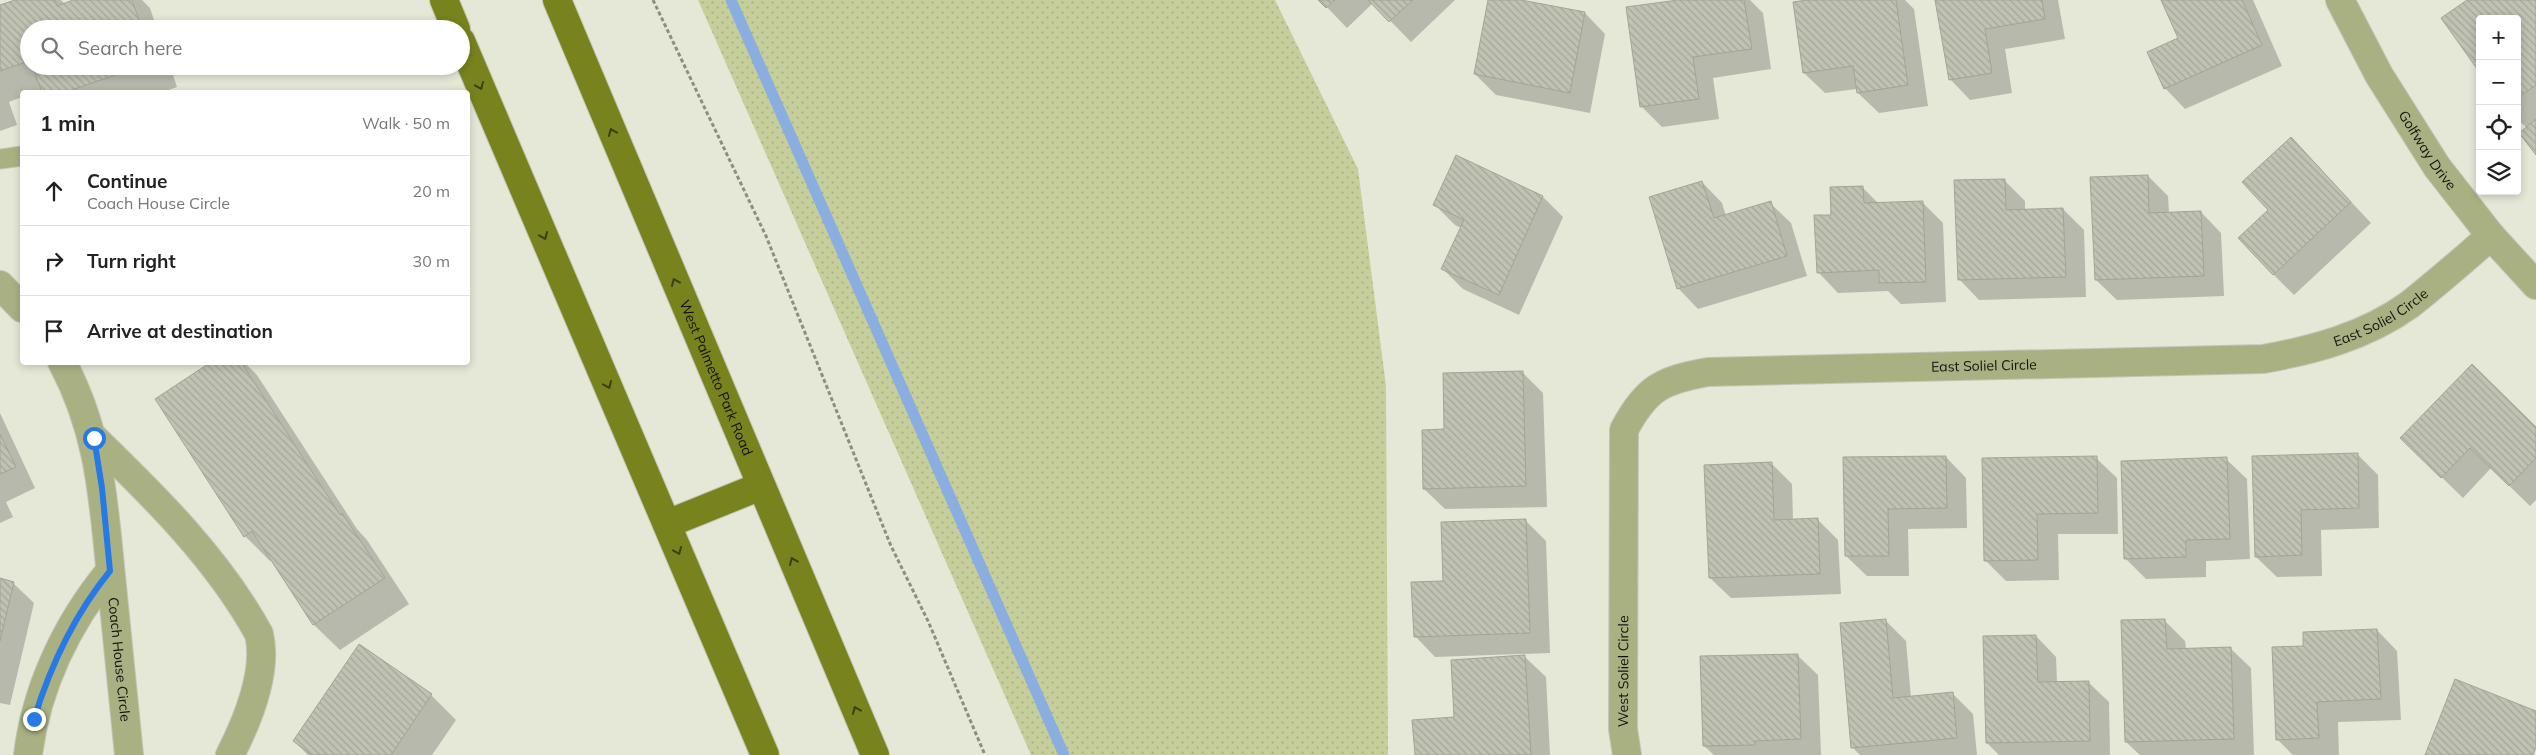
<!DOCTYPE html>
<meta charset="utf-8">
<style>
body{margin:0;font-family:Mulish,sans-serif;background:#f2f2f2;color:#222}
.controls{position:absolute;right:15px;top:15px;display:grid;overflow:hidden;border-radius:5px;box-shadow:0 2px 8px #0003}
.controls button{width:45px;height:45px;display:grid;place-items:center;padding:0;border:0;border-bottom:1px solid #e0e0e0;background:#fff;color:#222;font:25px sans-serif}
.stop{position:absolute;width:15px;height:15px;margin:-11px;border:4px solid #277ae5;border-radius:50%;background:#fff}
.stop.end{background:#277ae5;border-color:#fff;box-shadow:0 1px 5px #0008}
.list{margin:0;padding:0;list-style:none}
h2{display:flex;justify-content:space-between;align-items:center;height:65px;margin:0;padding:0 20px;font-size:21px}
h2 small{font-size:16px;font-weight:400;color:#767676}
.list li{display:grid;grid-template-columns:32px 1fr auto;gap:15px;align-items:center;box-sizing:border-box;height:70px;padding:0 20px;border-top:1px solid #e0e0e0}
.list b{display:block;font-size:19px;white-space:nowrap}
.list p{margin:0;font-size:16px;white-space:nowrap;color:#767676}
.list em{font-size:16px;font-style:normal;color:#767676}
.icon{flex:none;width:28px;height:28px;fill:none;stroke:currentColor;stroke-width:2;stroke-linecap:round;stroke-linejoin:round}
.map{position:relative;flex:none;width:2536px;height:755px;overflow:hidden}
.search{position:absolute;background:#fff;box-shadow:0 2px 8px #0003;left:20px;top:20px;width:450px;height:55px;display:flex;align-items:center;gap:12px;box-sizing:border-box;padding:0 18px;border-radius:28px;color:#767676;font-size:19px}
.panel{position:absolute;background:#fff;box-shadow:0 2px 8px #0003;left:20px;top:90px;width:450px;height:275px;border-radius:5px}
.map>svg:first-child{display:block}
.grass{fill:url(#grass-dots)}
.shadow{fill:#0003}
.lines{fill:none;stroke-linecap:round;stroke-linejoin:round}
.stream{stroke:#8baee0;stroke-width:11}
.building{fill:url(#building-back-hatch);stroke:#a2a595}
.lane-casing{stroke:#c3c6b7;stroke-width:21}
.street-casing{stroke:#c3c6b7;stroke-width:30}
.primary-casing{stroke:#c3c6b7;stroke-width:30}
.path{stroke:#8c8e81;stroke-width:3;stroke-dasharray:4 2.5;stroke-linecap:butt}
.lane{stroke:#a9b183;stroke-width:19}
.street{stroke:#a9b183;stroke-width:28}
.primary{stroke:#78831e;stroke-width:28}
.oneway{stroke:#3b4014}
.route{stroke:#277ae5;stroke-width:6}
.labels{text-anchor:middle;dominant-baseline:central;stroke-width:5;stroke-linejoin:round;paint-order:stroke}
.street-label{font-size:14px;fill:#12130d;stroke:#fff}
</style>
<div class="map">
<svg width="2536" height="755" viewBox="0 0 2536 755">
<defs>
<pattern id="grass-dots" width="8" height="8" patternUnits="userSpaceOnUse" patternTransform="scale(1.25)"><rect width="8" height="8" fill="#c6cf9b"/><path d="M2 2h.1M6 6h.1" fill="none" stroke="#a9b184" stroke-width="1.8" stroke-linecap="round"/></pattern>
<pattern id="building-back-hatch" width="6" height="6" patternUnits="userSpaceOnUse" patternTransform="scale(1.25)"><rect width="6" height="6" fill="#c0c3b3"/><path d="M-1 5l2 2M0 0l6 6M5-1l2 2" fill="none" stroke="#a4a799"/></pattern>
</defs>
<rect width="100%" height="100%" fill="#e5e8d7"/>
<path class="grass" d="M698 0H1275L1358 169 1386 386 1388 755H1031Z"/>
<path class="shadow" d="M19 0H61L65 4 77 0H142L150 8 157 29H29V66H170L177 87 163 92H43L42 90 22 92V97L9 102 17 125 0 131V7Z
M1320 0H1455L1411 42 1373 3 1347 28Z
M1489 0H1514L1585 13 1605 34 1590 113 1496 95 1475 74Z
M1687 0H1750L1763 13 1771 69 1713 78 1719 119 1662 127 1642 107Z
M1816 0H1905L1914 9 1928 106 1879 113 1858 93 1857 89 1825 93 1804 73Z
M1936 0H2058L2065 39 2005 49 2012 93 1970 100 1950 79Z
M2162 0H2253L2282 66 2185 109 2165 88 2180 39Z
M2469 0H2536V153L2527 128 2517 119V19Z
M1457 157 1543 197 1563 217 1519 315 1463 289 1443 269 1461 228 1455 225 1435 205Z
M2311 159 2371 223 2294 295 2273 274 2270 210Z
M2148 176 2168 196 2169 213 2201 212 2221 233 2224 296 2117 300 2096 280Z
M2004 180 2025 201V210L2063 209 2084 230 2086 297 1979 300 1959 279Z
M1702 182 1722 203 1726 216 1770 203 1791 223 1807 276 1698 309 1678 288Z
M1862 187 1879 204 1922 202 1943 223 1946 302 1901 304 1888 291 1838 293 1818 272 1833 217Z
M213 362H244L257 375 357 529 367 540 409 604 340 650 314 625 272 560 270 561 245 536Z
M1523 373 1543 393 1547 507 1445 509 1424 489 1445 430Z
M0 413 35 488 6 502 13 517 0 523Z
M2536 429V500L2530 506 2491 468 2463 498 2423 459Z
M2357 454 2378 475 2379 528 2321 530 2322 576 2277 577 2256 557 2253 457Z
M1946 457 1966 478 1967 528 1908 529 1909 576H1867L1846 556 1844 458Z
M2096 458 2117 478 2118 534H2058L2059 580 2006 581 1985 560Z
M2226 459 2247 479 2250 559 2206 561V577L2146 579 2125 558Z
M1771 463 1792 484 1793 520H1818L1838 540 1841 594 1731 598 1710 578Z
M1526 521 1546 541 1550 653 1435 657 1415 636 1445 583Z
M0 580 13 583 34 603 10 705 0 703Z
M1885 620 1906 641 1911 698 1953 694 1973 714 1977 755H1860L1852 747Z
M2165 621 2185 641 2186 649 2230 648 2251 668 2254 755H2140L2126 742Z
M2377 630 2397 651 2401 720 2338 722 2339 755H2293L2277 739 2305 647Z
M2036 636 2056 657 2057 682H2088L2109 702 2110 755H1999L1987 743Z
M1797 655 1818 675 1821 755H1714L1704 746Z
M1525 657 1546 677 1550 755H1416Z
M431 695 456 720 432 755H308L294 741Z"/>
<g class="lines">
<path class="stream" d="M731 0 1064 755"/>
</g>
<path class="building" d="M15 0H55L57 6 73 0H132L142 29H29V61L0 71V5Z
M1318 0H1335L1326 8Z
M1368 0H1413L1389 22Z
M1488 0H1521L1585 12 1570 93 1474 74Z
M1678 0H1744L1752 49 1693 57 1699 99 1640 107 1626 7Z
M1807 0H1896L1908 85 1857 93 1853 66 1803 73 1793 2Z
M1935 0H2042L2045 19 1985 29 1992 73 1949 80Z
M2161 0H2242L2262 45 2164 89 2147 52 2178 38Z
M2467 0H2536V85L2517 98V19H2480V73L2441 18Z
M32 66H141L66 92H42Z
M2536 119V155L2519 133Z
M2291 137 2351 202 2273 275 2238 238 2268 210 2242 182Z
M1456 155 1543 196 1499 295 1441 269 1464 220 1433 205Z
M2148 175 2149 213 2201 211 2204 276 2095 280 2090 177Z
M2005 179 2006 210 2063 208 2066 277 1958 280 1954 180Z
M1702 181 1714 218 1771 201 1787 256 1677 289 1649 197Z
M1863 186 1864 203 1923 201 1926 282 1879 283V270L1817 273 1814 215H1831L1830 187Z
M211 362H241L340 515 342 513 385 578 313 625 252 531 244 537 155 399Z
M2472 364 2536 427V458L2509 486 2470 448 2441 478 2400 438Z
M1523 371 1526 486 1423 489 1422 430 1444 429 1443 373Z
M0 434 16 467 0 474Z
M2358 453 2359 508 2301 510 2302 555 2255 557 2252 456Z
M1946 456 1947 508 1888 509 1889 556H1845L1843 457Z
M2097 456 2098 513 2037 514 2038 560 1984 561 1982 458Z
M2227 457 2230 539 2186 540V557L2124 559 2121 461Z
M1772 462 1774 520 1818 518 1820 574 1709 578 1704 465Z
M1526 519 1530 633 1414 637 1411 582 1443 581 1441 522Z
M0 578 14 582 0 641Z
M1886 619 1893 698 1953 692 1957 738 1851 748 1840 623Z
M2165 619 2167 649 2231 647 2234 739 2125 742 2121 620Z
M2377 629 2381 699 2317 702 2319 738 2276 740 2272 647 2303 646V632Z
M2036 635 2038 682 2089 681 2090 741 1986 743 1983 636Z
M359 644 432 694 391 755H312L293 741Z
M1798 654 1801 739 1755 741V745L1703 746 1700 656Z
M1525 655 1531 755H1415L1412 720 1454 717 1451 660Z
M2455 679 2536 711V747L2533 755H2425Z"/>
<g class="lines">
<defs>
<path id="lane" d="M0 159 22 156"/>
<g id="street">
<path id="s1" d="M2340 0 2379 75 2437 167 2491 236 2536 285"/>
<path d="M0 285 22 308"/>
<path id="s2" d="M62 362C100 433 103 498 111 576 117 636 123 695 129 755"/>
<path d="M94 438C155 497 218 559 259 634 268 671 247 722 230 755"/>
<path d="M28 755C36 688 67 623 110 571"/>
<path id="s3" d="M1627 755 1623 729 1624 430C1646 388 1662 380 1708 372L2263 359C2314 350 2366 336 2409 305 2437 283 2464 259 2491 236"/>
</g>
<g id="primary">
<path d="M444 0 456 29"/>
<path id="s4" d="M557 0 875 755"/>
<path d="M461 41 765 755"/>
<path d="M667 524 761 486"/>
</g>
</defs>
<use href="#lane" class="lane-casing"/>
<use href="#street" class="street-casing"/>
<use href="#primary" class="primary-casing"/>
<path class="path" d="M653 0 766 236 891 546 928 621 985 755"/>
<use href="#lane" class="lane"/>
<use href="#street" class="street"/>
<use href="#primary" class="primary"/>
</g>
<defs><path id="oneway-chevron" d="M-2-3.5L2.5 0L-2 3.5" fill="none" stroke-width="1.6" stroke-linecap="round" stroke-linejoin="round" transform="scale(1.25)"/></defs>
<g class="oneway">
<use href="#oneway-chevron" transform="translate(480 86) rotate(67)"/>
<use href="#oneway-chevron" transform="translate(612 132) rotate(-113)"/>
<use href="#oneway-chevron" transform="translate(544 236) rotate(67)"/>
<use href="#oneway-chevron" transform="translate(675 282) rotate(-113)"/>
<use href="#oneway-chevron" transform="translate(608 385) rotate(67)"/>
<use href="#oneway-chevron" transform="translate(678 551) rotate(67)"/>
<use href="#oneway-chevron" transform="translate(793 561) rotate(-113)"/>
<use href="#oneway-chevron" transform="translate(856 710) rotate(-113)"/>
</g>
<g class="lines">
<path class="route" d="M34 719C51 664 74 615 110 571L102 488 94 438"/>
</g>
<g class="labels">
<g class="street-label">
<text stroke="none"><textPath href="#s1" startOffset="174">Golfway Drive</textPath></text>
<text stroke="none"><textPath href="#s3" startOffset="1114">East Soliel Circle</textPath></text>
<text stroke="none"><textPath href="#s3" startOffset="709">East Soliel Circle</textPath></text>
<text stroke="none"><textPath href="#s4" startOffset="410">West Palmetto Park Road</textPath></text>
<text stroke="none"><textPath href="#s2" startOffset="305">Coach House Circle</textPath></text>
<text stroke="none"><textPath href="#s3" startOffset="84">West Soliel Circle</textPath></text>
</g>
</g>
</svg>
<div class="controls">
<button>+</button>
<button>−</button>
<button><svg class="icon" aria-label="locate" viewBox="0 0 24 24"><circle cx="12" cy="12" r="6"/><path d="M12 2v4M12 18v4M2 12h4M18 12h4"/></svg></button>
<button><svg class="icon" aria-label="layers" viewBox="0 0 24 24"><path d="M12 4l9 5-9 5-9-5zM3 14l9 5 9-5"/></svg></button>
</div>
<div class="stop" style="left:94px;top:438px"></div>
<div class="stop end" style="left:34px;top:719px"></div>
<div class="search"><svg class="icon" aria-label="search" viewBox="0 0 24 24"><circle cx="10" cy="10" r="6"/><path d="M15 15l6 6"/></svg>Search here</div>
<section class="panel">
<h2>1 min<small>Walk · 50 m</small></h2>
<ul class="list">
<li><svg class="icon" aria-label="ahead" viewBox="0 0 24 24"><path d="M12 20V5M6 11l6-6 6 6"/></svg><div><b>Continue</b><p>Coach House Circle</p></div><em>20 m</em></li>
<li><svg class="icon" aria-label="right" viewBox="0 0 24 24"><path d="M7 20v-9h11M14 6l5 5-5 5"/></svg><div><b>Turn right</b></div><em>30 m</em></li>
<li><svg class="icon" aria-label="arrive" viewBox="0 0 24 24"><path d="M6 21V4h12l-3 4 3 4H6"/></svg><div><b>Arrive at destination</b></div></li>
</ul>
</section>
</div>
